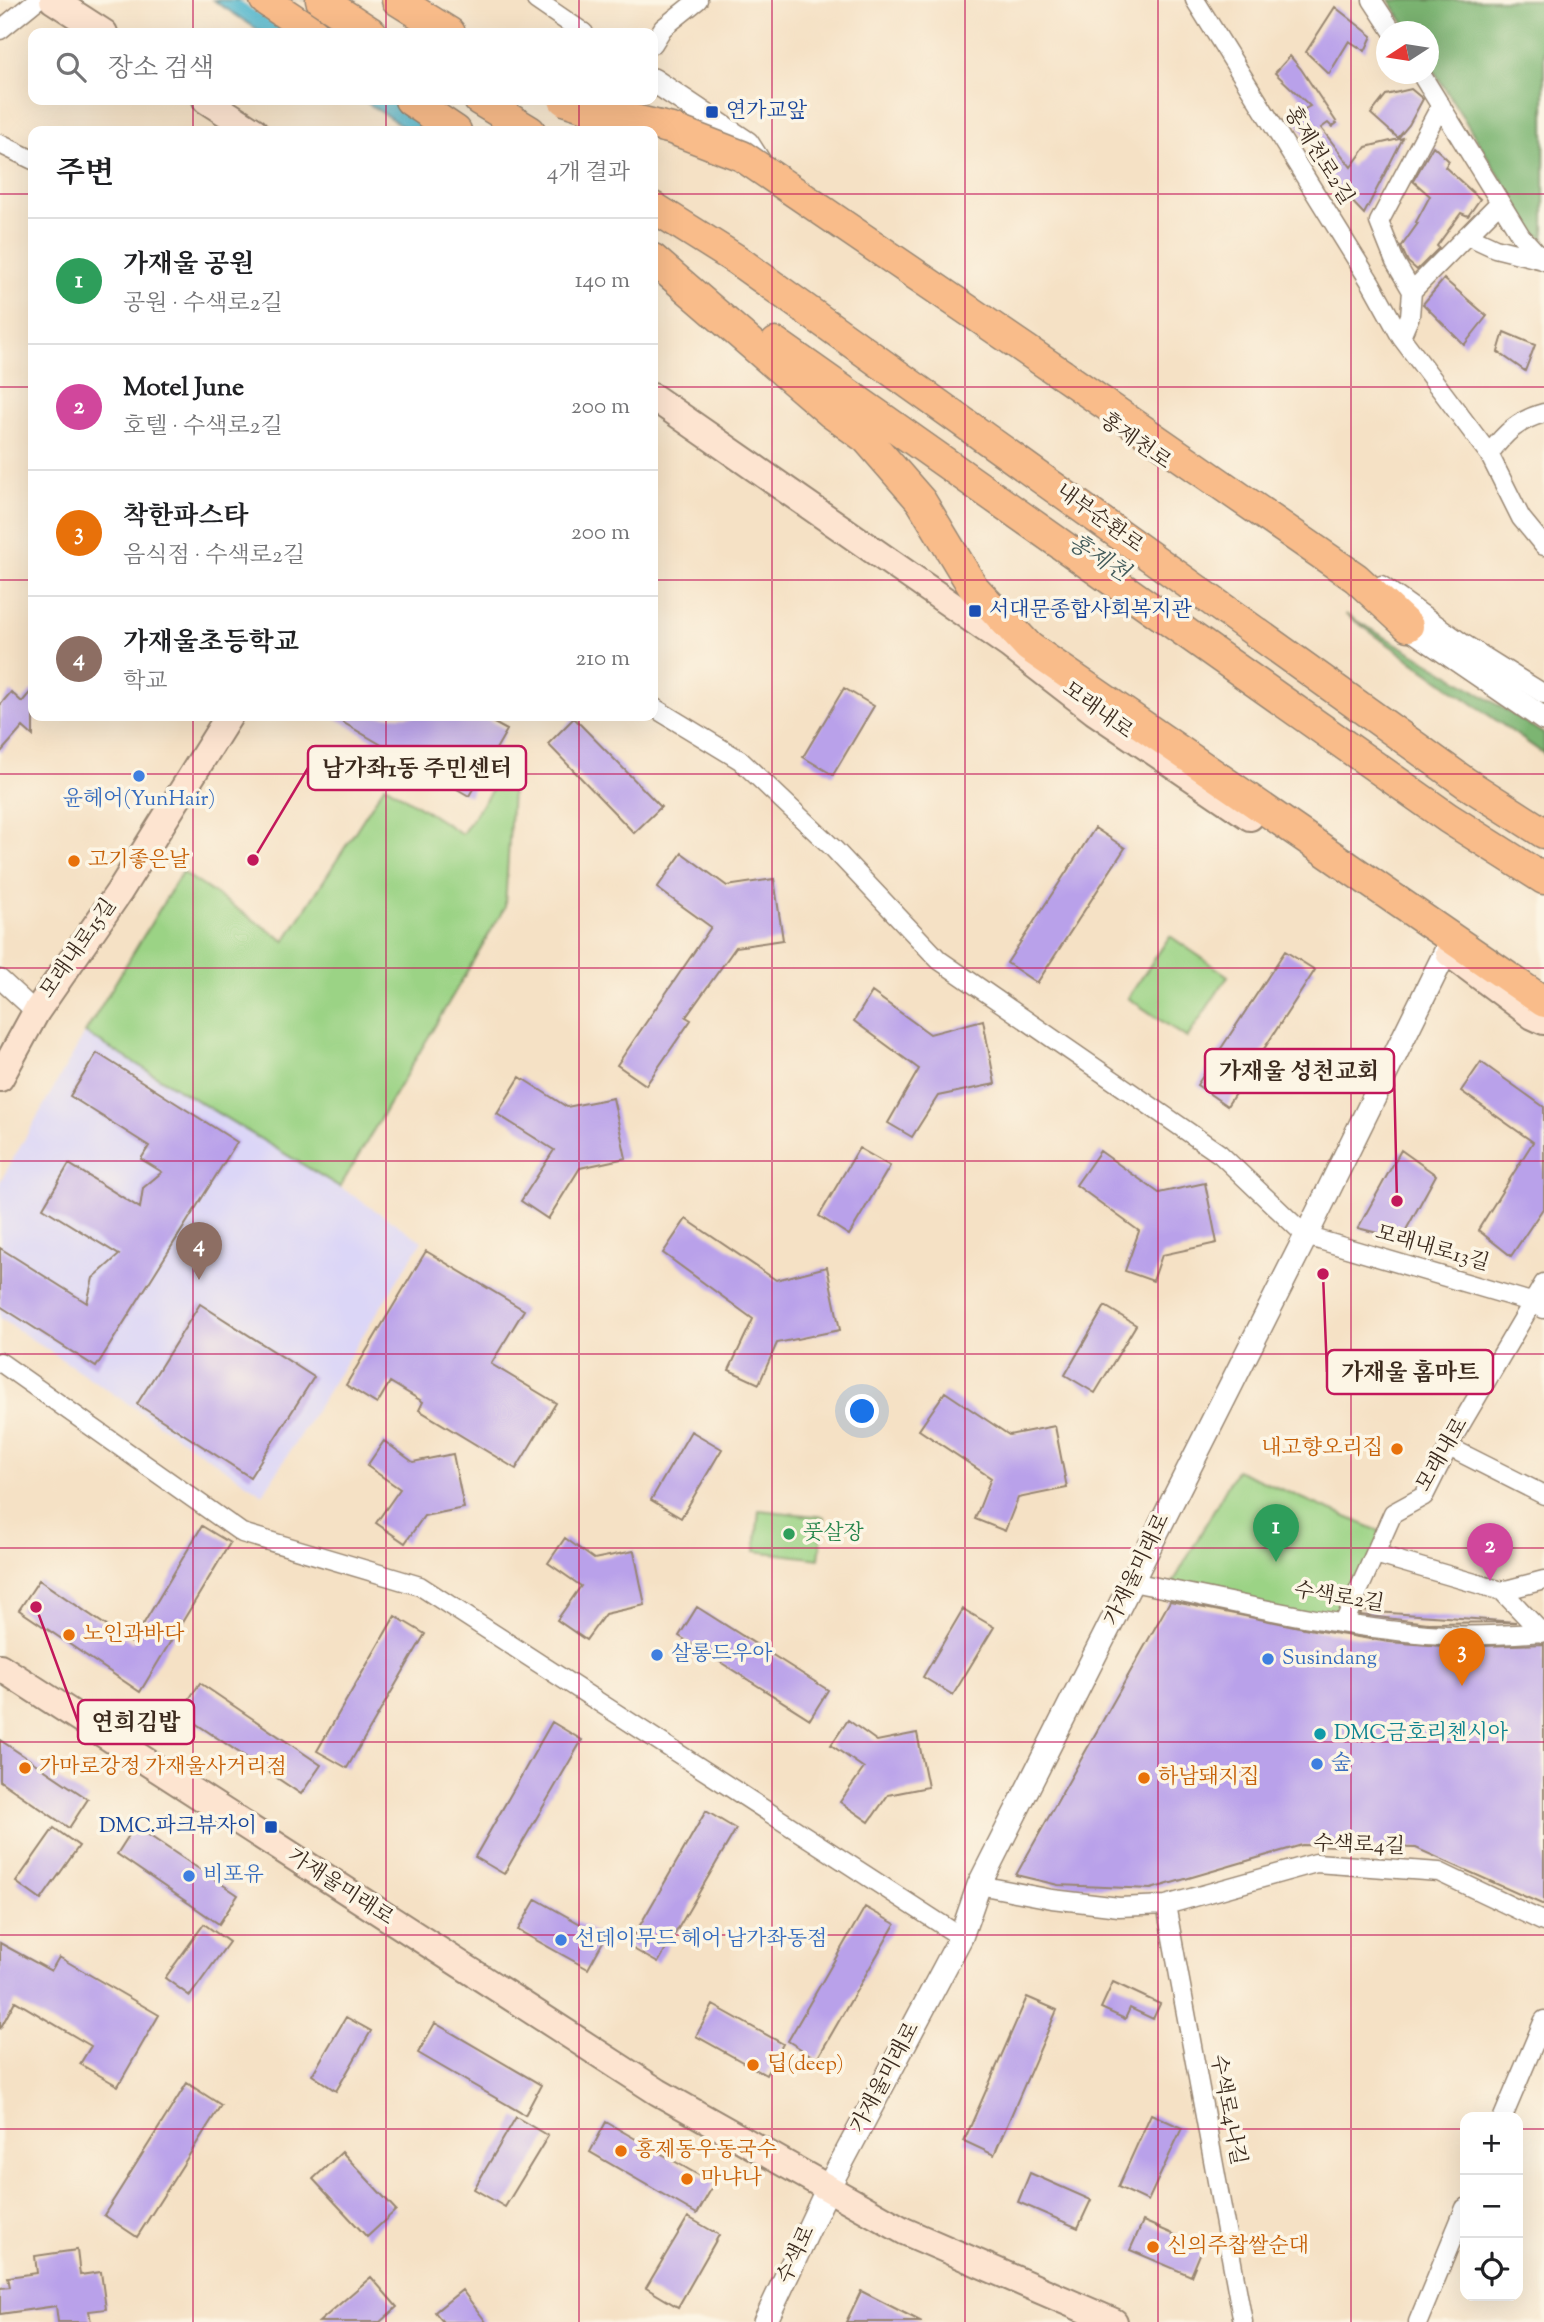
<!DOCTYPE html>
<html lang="ko">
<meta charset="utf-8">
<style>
body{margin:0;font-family:"Sorts Mill Goudy","Noto Serif KR",serif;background:#f6f6f6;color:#202124}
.controls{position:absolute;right:21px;bottom:21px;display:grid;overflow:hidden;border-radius:14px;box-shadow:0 7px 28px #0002}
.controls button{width:63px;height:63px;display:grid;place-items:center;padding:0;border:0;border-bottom:2px solid #e0e0e0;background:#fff;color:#202124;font:35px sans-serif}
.compass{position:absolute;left:1376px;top:21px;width:63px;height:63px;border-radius:50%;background:#fff;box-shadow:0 7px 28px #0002;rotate:258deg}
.you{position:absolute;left:863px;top:1412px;width:24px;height:24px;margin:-18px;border:5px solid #fff;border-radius:50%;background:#1a73e8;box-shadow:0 0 0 10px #1a73e833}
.badge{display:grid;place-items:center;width:46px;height:46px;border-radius:50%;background:#1f6fb2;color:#fff;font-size:23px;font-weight:700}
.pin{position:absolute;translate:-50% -58px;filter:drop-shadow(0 2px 4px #0008)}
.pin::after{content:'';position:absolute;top:37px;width:24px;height:21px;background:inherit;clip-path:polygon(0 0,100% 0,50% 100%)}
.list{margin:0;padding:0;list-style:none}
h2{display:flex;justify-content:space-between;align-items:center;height:91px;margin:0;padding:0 28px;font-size:30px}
h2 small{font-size:23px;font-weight:400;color:#757577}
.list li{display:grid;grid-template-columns:46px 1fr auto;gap:21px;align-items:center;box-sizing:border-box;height:126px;padding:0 28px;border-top:2px solid #e0e0e0}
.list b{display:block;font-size:26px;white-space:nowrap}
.list p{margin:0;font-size:23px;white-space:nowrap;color:#757577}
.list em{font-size:23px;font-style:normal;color:#757577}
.icon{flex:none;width:38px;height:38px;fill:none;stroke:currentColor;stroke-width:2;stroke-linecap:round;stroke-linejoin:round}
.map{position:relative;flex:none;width:1544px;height:2322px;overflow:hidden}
.search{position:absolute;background:#fff;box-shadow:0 7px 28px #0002;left:28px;top:28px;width:630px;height:77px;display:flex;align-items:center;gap:18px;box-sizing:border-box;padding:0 24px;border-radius:14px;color:#757577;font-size:26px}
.panel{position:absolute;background:#fff;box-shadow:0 7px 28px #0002;left:28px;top:126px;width:630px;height:595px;border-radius:14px}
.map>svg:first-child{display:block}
.built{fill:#dbd6f7}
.green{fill:#9bd385;stroke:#6b7e52;stroke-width:2}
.forest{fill:#7cb572;stroke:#5c7048;stroke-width:2}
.water{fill:#4fb6cd;stroke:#457076;stroke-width:2}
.pier{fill:#f5e1c5}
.building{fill:#b9a1ea}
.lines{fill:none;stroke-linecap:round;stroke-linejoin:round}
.minor-casing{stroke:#988672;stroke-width:21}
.tertiary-casing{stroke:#988672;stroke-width:26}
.secondary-casing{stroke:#988672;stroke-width:30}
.trunk-casing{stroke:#988672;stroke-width:33}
.minor{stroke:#fff;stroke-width:18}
.tertiary{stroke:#fff;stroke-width:23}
.secondary{stroke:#fde4d0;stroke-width:26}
.trunk{stroke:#f9bc8a;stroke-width:30}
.trunk-bridge-casing{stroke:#988672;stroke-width:33;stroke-linecap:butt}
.trunk-bridge{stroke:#f9bc8a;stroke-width:30}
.grid{fill:none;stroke:#c2185b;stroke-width:2;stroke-opacity:0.55}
.transit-dot{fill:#1a4fb4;stroke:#fcf5e5;stroke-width:2.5}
.shop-dot{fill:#3f7fe0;stroke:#fcf5e5;stroke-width:2.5}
.food-dot{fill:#e8710a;stroke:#fcf5e5;stroke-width:2.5}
.leisure-dot{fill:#2e9e5b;stroke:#fcf5e5;stroke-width:2.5}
.culture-dot{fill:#0f9aa8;stroke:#fcf5e5;stroke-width:2.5}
.labels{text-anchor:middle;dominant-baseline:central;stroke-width:7;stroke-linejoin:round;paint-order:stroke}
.transit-label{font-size:21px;fill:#164399;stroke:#fcf5e5;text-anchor:start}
.street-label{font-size:21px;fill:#3b2a1e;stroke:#fcf5e5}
.shop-label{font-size:21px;fill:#366cbe;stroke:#fcf5e5;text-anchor:start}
.food-label{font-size:21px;fill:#c56008;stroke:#fcf5e5;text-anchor:start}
.leisure-label{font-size:21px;fill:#27864d;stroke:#fcf5e5;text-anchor:start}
.culture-label{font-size:21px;fill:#0d838f;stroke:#fcf5e5;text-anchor:start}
.water-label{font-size:23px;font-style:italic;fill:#425b5b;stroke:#fcf5e5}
.leader{fill:none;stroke:#c2185b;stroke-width:2.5}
.callout-dot{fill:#c2185b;stroke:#fcf5e5;stroke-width:2.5}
.callout{fill:#fcf5e5;stroke:#c2185b;stroke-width:2.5}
.callout-label{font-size:23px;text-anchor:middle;font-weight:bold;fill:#3b2a1e}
</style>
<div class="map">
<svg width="1544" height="2322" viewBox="0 0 1544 2322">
<rect width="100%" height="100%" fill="#fcf5e5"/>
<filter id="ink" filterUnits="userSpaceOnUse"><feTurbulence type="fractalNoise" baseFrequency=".0143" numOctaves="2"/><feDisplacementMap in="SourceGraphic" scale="14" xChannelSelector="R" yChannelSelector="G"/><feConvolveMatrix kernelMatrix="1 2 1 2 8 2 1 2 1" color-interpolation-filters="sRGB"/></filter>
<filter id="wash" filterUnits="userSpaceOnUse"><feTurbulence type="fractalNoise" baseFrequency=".00686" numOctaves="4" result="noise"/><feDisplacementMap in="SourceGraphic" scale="28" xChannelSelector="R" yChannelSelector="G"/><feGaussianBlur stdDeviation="1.57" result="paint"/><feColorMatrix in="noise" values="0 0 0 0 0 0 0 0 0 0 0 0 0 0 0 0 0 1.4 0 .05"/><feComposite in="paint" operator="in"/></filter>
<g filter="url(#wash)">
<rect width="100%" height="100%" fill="#f5e1c5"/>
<path class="built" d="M85 1033 340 1187 422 1241 263 1494 0 1318V1182Z"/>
<path class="green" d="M514 757 505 907 340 1187 85 1033 182 872 285 941 385 785 462 834Z
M1170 936 1228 976 1187 1038 1128 998Z
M1236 1470 1384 1533 1337 1622 1168 1592Z
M759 1510 824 1517 819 1559 755 1551Z"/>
<path class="forest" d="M1389 0H1544V239L1535 233 1429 63 1428 32 1409 31Z
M1345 614 1442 670 1544 734V754Z"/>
<path class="water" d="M213 0H357L404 33H263Z
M363 100H498L543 131H410Z"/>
<path class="pier" d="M238 0H363L407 33H289Z
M391 100H504L546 131H432L434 127Z
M653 204 1202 583 1397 709 1470 765 1544 811V903L1165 628 1007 525 834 407 830 411 653 295Z"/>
<g id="blocks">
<path class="building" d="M1335 7 1372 36 1365 51 1349 41 1329 74 1306 52Z
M1290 56 1301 69 1337 123 1332 127 1328 123 1321 128 1351 167 1366 147 1403 138 1364 214 1324 172 1327 168 1292 116 1310 106 1275 73Z
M1411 89 1423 99 1409 125 1398 138 1371 114 1386 95Z
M1433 146 1449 161 1445 167 1480 199 1468 216 1461 213 1437 246 1439 248 1417 270 1408 262 1401 247 1418 223 1416 222 1430 196 1413 181Z
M1444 279 1487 316 1464 345 1423 304Z
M1504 332 1535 345 1525 371 1498 352Z
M844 688 874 706 833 775 803 757Z
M33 689V736L23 727 0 753V705L11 692 22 702Z
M332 716H481L507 730 469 796Z
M574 718 661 807 634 833 548 744Z
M1095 828 1125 848 1037 983 1007 963Z
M682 853 727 886 774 879 783 940 736 947 686 1017 691 1020 646 1085 617 1065 711 927 657 888Z
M1285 951 1315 970 1227 1106 1197 1085Z
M872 992 930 1034 983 1020 995 1084 938 1096 912 1137 888 1123 919 1069 854 1021Z
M97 1053 237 1142 96 1367 0 1306V1248L87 1303 93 1278 119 1255 43 1208 69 1164 140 1208 143 1188 162 1172 141 1159 149 1146 70 1096Z
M1481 1062 1544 1107V1207L1511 1256 1478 1230 1533 1142 1461 1091Z
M520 1077 567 1107 613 1098 626 1158 580 1168 548 1219 521 1201 554 1150 497 1114Z
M859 1148 890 1166 849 1235 819 1216Z
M1401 1150 1436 1175 1401 1239 1358 1228Z
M1100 1151 1159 1193 1205 1183 1217 1243 1162 1255 1153 1281 1125 1271 1139 1231 1076 1185Z
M686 1219 776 1280 827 1267 840 1330 777 1343 759 1384 729 1370 753 1319 663 1253Z
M426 1251 524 1310 491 1364 556 1403 516 1469 419 1410 423 1402 390 1382 377 1404 346 1385Z
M200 1304 314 1377 250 1477 137 1404Z
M1105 1306 1136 1325 1095 1393 1065 1375Z
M945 1392 1009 1435 1055 1426 1067 1488 1018 1498 1005 1531 975 1519 991 1478 919 1430Z
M691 1431 722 1449 681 1518 651 1500Z
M384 1441 413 1462 453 1454 464 1508 424 1516 405 1543 376 1523 400 1489 367 1466Z
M202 1526 230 1543 140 1692 19 1610 39 1580 132 1643Z
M565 1538 594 1559 634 1551 645 1605 605 1614 586 1640 557 1620 581 1586 548 1563Z
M1170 1601 1314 1630 1389 1642 1455 1647 1544 1644V1905L1416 1848 1302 1845 1151 1889 1058 1885 1016 1875Z
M697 1607 828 1690 810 1719 679 1636Z
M963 1609 994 1627 953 1695 923 1677Z
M1362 1611 1516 1622 1428 1623 1360 1615Z
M395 1616 425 1634 347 1768 317 1751Z
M200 1683 321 1765 301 1794 180 1713Z
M848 1720 877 1741 917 1733 928 1787 888 1795 869 1822 840 1802 864 1768 831 1745Z
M552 1722 582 1740 504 1874 475 1857Z
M0 1740 88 1799 69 1828 0 1781Z
M706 1811 736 1829 658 1963 628 1946Z
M135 1826 238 1895 219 1924 117 1854Z
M54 1828 79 1846 41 1900 16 1882Z
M536 1899 605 1938 588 1969 518 1930Z
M865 1907 895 1924 817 2059 788 2041Z
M204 1924 229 1942 190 1996 165 1978Z
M0 1943 51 1971 59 1957 159 2015 118 2086 80 2064 91 2046 15 2001 0 2029Z
M1113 1982 1160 2004 1153 2019 1130 2008 1125 2019 1101 2008Z
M1027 1997 1057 2010 994 2155 964 2141Z
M713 2005 783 2044 766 2075 696 2036Z
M346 2017 371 2031 336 2091 312 2075Z
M435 2023 541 2085 525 2115 418 2053Z
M187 2083 221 2105 137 2237 104 2215Z
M1151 2114 1182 2128 1148 2201 1118 2187Z
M516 2117 548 2136 505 2207 474 2189Z
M606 2122 714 2184 697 2214 590 2152Z
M342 2152 396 2210 367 2237 313 2179Z
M1030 2173 1091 2200 1078 2228 1018 2202Z
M688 2217 719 2235 678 2307 646 2288Z
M1143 2221 1203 2247 1191 2276 1130 2250Z
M77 2250 80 2275 101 2272 106 2309 89 2311 91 2322H58L56 2306 0 2314V2288L10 2287 8 2277 37 2273 35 2256Z
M371 2277 397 2307 380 2322H319Z
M462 2290 486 2322H443L435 2312Z
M861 2291 922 2322H846Z"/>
</g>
</g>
<g filter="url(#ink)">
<use href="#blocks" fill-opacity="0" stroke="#988672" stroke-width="2"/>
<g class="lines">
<defs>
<path id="minor" d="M536 0 584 33
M1195 0 1371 283 1401 337 1489 454 1521 518 1544 546
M1372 0 1393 32
M0 30 37 0
M653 44 663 28 698 0
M1421 74 1521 236 1544 261
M0 144 33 160
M1467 235 1495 248 1543 260
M1412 291 1500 202
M1401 337 1410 316 1412 291 1395 262 1379 222 1441 105
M1489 454C1505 433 1518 420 1544 413
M1381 585 1464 644 1544 694
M653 707 740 760 834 849 939 960 1220 1154 1306 1236 1531 1302 1544 1309
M0 979 36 1012
M0 1362 242 1533 420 1586 961 1937
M1449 1447 1544 1495
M1375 1554 1502 1591 1542 1633
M1132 1582C1229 1601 1328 1626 1427 1634 1465 1637 1505 1635 1544 1632
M1502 1591 1544 1580
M1344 1623 1393 1513 1424 1496 1454 1436 1544 1283
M979 1885 1052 1899 1119 1907 1166 1905 1316 1863 1439 1872 1544 1922
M1166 1905 1243 2322
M1503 2117 1544 2020
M1418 2322 1465 2208"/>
<path id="tertiary" d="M653 80 747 143 761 165
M1396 618 1544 719
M765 2322 828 2188 961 1937 979 1885 1306 1236 1446 951"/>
<path id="secondary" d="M53 0 104 33
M206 100 254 131
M601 131 619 100
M653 397 1009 645 1094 711 1250 817
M1449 953 1533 1016 1544 1021
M0 1078 36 1012 119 892 229 716
M0 1667 658 2092 904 2231 1114 2322"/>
<path id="trunk" d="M265 0 314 33
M321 0 372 33
M397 0 450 33
M410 100 456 131
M479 100 530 131
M653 207 737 260 1466 783 1544 833
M653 259 830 412 866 438 921 501 973 587 1029 647 1544 1002
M776 343 1448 818 1544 879
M1063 375 1356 578 1408 626"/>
</defs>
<use href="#minor" class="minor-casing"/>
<use href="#tertiary" class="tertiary-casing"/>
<use href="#secondary" class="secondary-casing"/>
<use href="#trunk" class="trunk-casing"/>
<use href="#minor" class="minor"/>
<use href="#tertiary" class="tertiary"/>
<use href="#secondary" class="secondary"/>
<use href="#trunk" class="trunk"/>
<defs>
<path id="trunk-bridge" d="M564 100 598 111 672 129 742 156 1063 375"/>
</defs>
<use href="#trunk-bridge" class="trunk-bridge-casing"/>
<use href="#trunk-bridge" class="trunk-bridge"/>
</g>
</g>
<path class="grid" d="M193 0V33M386 0V33M579 0V33M772 0V2322M965 0V2322M1158 0V2322M1351 0V2322M193 100V131M386 100V131M579 100V131M0 194H33M653 194H1544M0 387H33M653 387H1544M0 580H33M653 580H1544M193 716V2322M386 716V2322M579 716V2322M0 774H1544M0 968H1544M0 1161H1544M0 1354H1544M0 1548H1544M0 1742H1544M0 1935H1544M0 2129H1465M1518 2129H1544"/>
<g class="transit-dot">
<rect x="705" y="105" width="14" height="14" rx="3.5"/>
<rect x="968" y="604" width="14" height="14" rx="3.5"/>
<rect x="264" y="1820" width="14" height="14" rx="3.5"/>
</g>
<g class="shop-dot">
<circle cx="139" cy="776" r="7"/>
<circle cx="657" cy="1655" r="7"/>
<circle cx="1268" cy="1659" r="7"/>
<circle cx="1317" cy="1764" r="7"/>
<circle cx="189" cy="1876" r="7"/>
<circle cx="561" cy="1940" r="7"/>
</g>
<g class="food-dot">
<circle cx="74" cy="861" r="7"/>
<circle cx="1397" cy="1449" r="7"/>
<circle cx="69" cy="1635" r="7"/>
<circle cx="25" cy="1768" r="7"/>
<circle cx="1144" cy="1778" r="7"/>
<circle cx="753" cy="2065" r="7"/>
<circle cx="621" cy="2151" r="7"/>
<circle cx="687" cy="2179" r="7"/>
<circle cx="1153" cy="2247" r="7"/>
</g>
<circle class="leisure-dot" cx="789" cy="1534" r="7"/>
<circle class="culture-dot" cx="1320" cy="1734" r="7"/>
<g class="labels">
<g class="transit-label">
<text x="726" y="112">연가교앞</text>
<text x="989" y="611">서대문종합사회복지관</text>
<text x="257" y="1827" text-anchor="end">DMC.파크뷰자이</text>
</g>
<g class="street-label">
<text transform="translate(1318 156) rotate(58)">홍제천로2길</text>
<text transform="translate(1135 442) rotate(35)">홍제천로</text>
<text transform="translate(1099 519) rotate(36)">내부순환로</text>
<text transform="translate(1097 711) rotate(36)">모래내로</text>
<text transform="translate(79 949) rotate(-55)">모래내로15길</text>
<text transform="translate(1432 1249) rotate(16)">모래내로13길</text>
<text transform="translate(1443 1455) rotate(-60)">모래내로</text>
<text transform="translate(1138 1570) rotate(-64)">가재울미래로</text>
<text transform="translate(1339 1598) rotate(9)">수색로2길</text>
<text transform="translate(1359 1846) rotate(2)">수색로4길</text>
<text transform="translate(340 1888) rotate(33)">가재울미래로</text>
<text transform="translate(886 2078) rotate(-62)">가재울미래로</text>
<text transform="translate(1227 2110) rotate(79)">수색로4나길</text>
<text transform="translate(797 2255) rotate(-65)">수색로</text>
</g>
<g class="shop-label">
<text x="139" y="800" text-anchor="middle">윤헤어(YunHair)</text>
<text x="671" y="1655">살롱드우아</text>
<text x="1282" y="1659">Susindang</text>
<text x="1331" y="1764">숲</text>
<text x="203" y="1876">비포유</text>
<text x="575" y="1940">선데이무드 헤어 남가좌동점</text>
</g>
<g class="food-label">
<text x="88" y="861">고기좋은날</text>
<text x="1383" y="1449" text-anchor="end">내고향오리집</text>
<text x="83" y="1635">노인과바다</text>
<text x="39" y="1768">가마로강정 가재울사거리점</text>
<text x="1158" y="1778">하남돼지집</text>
<text x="767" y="2065">딥(deep)</text>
<text x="635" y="2151">홍제동우동국수</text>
<text x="701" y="2179">마냐나</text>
<text x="1167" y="2247">신의주찹쌀순대</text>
</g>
<g class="leisure-label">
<text x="803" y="1534">풋살장</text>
</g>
<g class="culture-label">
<text x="1334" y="1734">DMC금호리첸시아</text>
</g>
<g class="water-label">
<text transform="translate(1098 559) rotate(32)">홍제천</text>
</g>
</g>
<path class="leader" d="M253 860L308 768M1397 1201L1394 1071M1323 1274L1327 1372M36 1607L78 1722"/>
<g class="callout-dot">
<circle cx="253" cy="860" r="7"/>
<circle cx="1397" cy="1201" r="7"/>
<circle cx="1323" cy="1274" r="7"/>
<circle cx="36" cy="1607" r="7"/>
</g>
<g class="callout">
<rect x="308" y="746" width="218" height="44" rx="7"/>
<rect x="1205" y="1049" width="189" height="44" rx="7"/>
<rect x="1327" y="1350" width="166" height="44" rx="7"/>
<rect x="78" y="1700" width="116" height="44" rx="7"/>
</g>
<g class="callout-label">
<text x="417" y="776">남가좌1동 주민센터</text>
<text x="1299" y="1079">가재울 성천교회</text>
<text x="1410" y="1380">가재울 홈마트</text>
<text x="136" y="1730">연희김밥</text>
</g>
</svg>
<div class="controls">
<button>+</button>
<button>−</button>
<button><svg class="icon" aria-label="locate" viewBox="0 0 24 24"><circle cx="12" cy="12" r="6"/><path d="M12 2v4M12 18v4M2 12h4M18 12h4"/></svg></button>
</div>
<svg class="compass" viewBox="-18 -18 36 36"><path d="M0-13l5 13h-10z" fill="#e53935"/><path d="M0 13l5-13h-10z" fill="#757577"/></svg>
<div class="you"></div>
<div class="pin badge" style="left:1276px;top:1562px;background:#2e9e5b">1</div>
<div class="pin badge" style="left:1490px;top:1581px;background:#d1479c">2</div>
<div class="pin badge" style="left:1462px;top:1686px;background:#e8710a">3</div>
<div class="pin badge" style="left:199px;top:1280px;background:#8d6e63">4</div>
<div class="search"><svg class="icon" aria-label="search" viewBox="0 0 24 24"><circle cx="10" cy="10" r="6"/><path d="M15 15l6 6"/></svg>장소 검색</div>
<section class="panel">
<h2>주변<small>4개 결과</small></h2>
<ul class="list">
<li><span class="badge" style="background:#2e9e5b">1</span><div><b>가재울 공원</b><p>공원 · 수색로2길</p></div><em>140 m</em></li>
<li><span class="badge" style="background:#d1479c">2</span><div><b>Motel June</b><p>호텔 · 수색로2길</p></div><em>200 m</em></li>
<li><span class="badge" style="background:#e8710a">3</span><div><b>착한파스타</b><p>음식점 · 수색로2길</p></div><em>200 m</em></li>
<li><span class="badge" style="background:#8d6e63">4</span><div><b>가재울초등학교</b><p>학교</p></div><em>210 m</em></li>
</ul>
</section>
</div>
